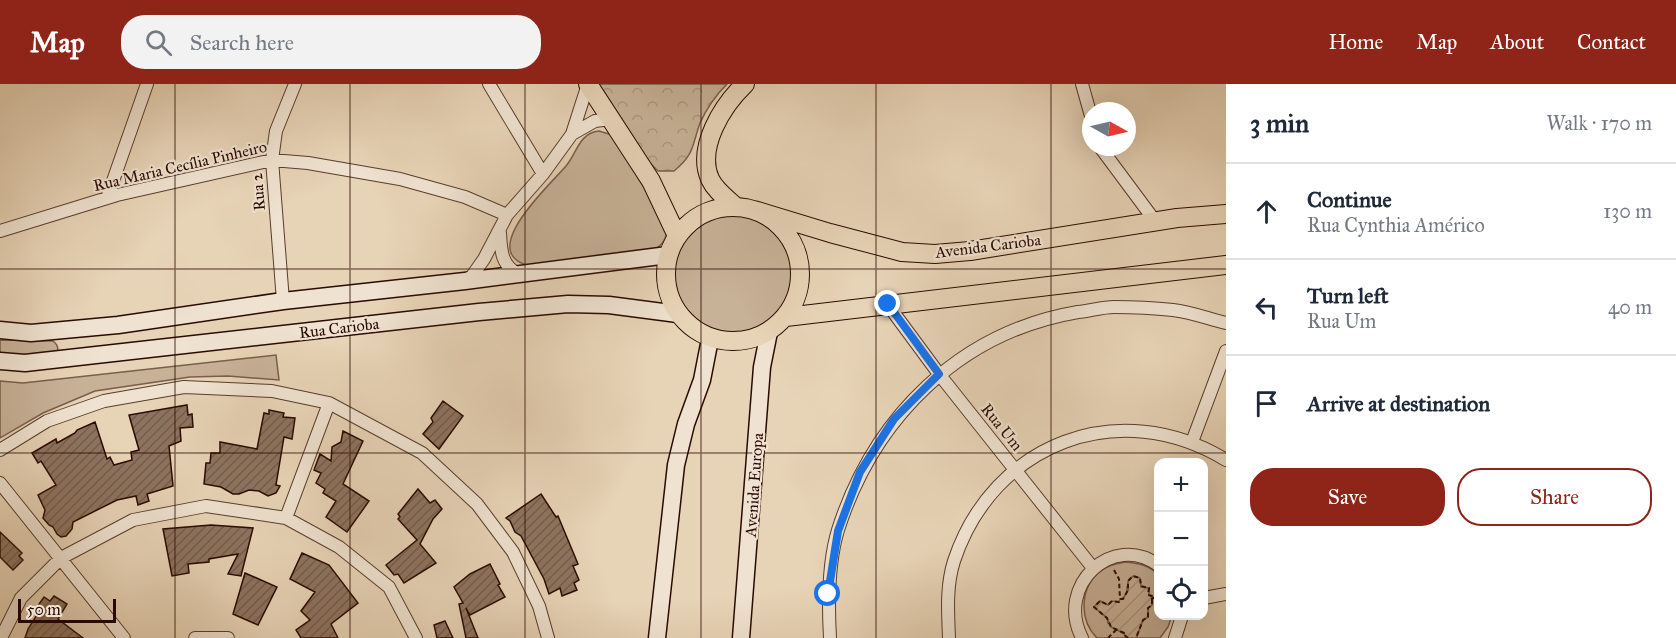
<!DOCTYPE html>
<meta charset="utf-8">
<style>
body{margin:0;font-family:"IM FELL Great Primer",serif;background:#f2f2f3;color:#1f2937}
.controls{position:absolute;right:18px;bottom:18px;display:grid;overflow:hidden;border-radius:12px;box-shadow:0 6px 24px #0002}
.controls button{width:54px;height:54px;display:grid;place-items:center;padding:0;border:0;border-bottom:2px solid #e0e1e3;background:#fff;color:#1f2937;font:30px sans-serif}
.compass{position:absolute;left:1082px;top:18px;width:54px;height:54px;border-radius:50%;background:#fff;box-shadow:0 6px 24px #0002;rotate:98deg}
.scale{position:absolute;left:18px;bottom:15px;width:98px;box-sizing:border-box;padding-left:6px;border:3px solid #2b0a01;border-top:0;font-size:16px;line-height:21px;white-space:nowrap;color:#2b0a01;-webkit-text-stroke:4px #efe2d0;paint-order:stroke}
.stop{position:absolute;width:18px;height:18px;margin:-14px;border:4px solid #1a73e8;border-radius:50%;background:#fff}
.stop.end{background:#1a73e8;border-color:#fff;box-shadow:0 2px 6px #0008}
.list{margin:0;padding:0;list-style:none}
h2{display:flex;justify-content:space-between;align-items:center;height:78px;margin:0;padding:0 24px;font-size:26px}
h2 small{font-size:20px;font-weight:400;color:#747a83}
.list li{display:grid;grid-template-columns:39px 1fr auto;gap:18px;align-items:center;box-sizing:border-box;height:96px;padding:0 24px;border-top:2px solid #e0e1e3}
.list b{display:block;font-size:22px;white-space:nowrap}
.list p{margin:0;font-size:20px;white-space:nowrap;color:#747a83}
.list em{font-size:20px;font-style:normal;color:#747a83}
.actions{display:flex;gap:12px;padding:18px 24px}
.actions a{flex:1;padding:14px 0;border:2px solid #8f2418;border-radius:24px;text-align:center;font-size:21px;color:#8f2418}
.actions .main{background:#8f2418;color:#fff}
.icon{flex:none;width:33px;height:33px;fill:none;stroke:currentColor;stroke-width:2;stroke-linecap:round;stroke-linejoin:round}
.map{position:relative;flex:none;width:1226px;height:554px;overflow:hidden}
header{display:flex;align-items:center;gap:36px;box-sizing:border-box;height:84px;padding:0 30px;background:#8f2418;color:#fff}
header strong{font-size:28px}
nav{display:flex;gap:33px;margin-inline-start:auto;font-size:21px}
.search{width:420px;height:54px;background:#f2f2f3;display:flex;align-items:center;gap:15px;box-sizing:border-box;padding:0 21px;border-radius:24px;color:#747a83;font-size:22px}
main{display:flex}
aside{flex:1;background:#fff}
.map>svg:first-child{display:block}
.green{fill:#c7b197;stroke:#795e4c;stroke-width:1.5}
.forest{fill:url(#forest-crowns);stroke:#795e4c;stroke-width:1.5}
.garden{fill:url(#garden-furrows);stroke:#795e4c;stroke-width:1.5}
.building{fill:url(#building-hatch);stroke:#2b0a01;stroke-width:1.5}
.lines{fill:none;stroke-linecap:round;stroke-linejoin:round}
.street-casing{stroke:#5a3c2e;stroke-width:14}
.secondary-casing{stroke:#2b0a01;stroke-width:19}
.primary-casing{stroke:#2b0a01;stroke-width:20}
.path{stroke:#2b0a01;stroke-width:2;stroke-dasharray:4.5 3;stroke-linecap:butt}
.street{stroke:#efe2d0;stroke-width:12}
.secondary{stroke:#efe2d0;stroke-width:16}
.primary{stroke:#e7d3b6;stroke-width:18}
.route{stroke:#1a73e8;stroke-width:8}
.grid{fill:none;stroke:#2b0a01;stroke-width:1.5;stroke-opacity:0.55}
.labels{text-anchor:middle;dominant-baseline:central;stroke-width:4.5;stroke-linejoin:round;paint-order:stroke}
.street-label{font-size:16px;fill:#2b0a01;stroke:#efe2d0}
</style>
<header>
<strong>Map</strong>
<div class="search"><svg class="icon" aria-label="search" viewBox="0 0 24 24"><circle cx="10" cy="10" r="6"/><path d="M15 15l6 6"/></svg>Search here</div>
<nav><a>Home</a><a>Map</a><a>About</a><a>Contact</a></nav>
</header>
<main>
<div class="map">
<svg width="1226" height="554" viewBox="0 0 1226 554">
<defs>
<pattern id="forest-crowns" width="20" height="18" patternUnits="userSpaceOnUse" patternTransform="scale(1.5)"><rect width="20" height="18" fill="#c7b197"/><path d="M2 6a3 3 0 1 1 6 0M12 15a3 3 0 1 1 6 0" fill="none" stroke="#ab9780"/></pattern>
<pattern id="garden-furrows" width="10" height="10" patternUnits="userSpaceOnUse" patternTransform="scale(1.5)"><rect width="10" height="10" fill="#c7b197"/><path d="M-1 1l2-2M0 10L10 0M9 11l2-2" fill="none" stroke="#ab9780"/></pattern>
<pattern id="building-hatch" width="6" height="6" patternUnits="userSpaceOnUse" patternTransform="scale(1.5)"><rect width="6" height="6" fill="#8d735f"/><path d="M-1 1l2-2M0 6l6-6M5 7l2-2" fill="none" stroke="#735d4c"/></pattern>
</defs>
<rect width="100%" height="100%" fill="#e7d3b6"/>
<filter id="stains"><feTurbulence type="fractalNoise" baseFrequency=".00333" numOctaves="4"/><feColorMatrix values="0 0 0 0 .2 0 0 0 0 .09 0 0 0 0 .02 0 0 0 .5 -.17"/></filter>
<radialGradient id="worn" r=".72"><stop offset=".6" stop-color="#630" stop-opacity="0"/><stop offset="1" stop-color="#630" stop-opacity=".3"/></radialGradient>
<path class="green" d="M599 47 612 51 667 141C668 153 664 161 653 166L530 182C474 169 551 100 566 82 577 69 579 49 599 47Z
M672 191a61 61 0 1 1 122 0a61 61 0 1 1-122 0Z
M0 256 53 257C57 260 59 264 57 269L0 273Z
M276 271 279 296 228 292 190 293 95 307 43 329 0 354V297L23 299Z
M1125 478C1138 479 1148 481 1158 490V532H1172L1168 543 1160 554H1136L1143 536 1148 533V524L1151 515 1141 502 1127 503V510L1119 518 1108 521 1100 517 1094 523 1107 534 1108 539 1124 549 1128 554H1097C1079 536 1080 506 1098 489 1106 482 1115 480 1125 478Z"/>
<path class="forest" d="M599 0H727C717 10 706 26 700 39 692 61 695 70 674 87H658L650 79Z"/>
<path class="garden" d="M1133 492 1140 494 1141 503 1149 504V511L1152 512V521L1148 524V533L1143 536 1136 554H1128L1123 549 1111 543 1107 534 1094 523 1100 517 1108 521 1112 517 1119 518 1120 515H1123L1128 506V497Z"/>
<path class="building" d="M443 317 463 332 439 365 423 350 433 338 431 334Z
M187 321 188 331 192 330 193 343 180 344 181 357 169 362 173 402 147 410 149 417 138 421 136 412 117 416 73 438 72 445 66 452 61 453 57 450 53 443 49 441 43 434 45 426 38 411 56 401 41 377 38 379 32 369 56 355 57 359 75 349 77 346 95 338 107 375 110 373 114 381 132 376 131 368 139 366 129 331Z
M269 326 284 329 283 333 295 334 292 355 284 353 276 401 280 402 276 409 268 412 259 407 249 406 239 410H233L221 403 204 400 206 379H210L211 369H220V358L257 365 264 329 269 330Z
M343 347 363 357 343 400 369 417 347 448 326 433 336 417 323 409 325 405 316 399 321 389 314 386 320 370 331 377 332 363 341 358Z
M418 405 430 419 435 416 442 425 433 435 420 460 436 479 404 499 398 490 394 491 386 481 417 456 398 435 400 433 398 430Z
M541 410 556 433 558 432 578 480 573 482 579 496 574 499 577 506 562 512 560 504 549 510 544 495 521 452 515 448 510 437 506 434Z
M211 441 253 444 241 492 228 490 238 470 209 475V478L188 480 189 489 172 492 163 445Z
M0 448 22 469 19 472 23 476 13 486 0 473Z
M302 469 329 481 358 519 331 540 338 554H301L296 546 310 536 301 527 315 508 290 495Z
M490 480 500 500 498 501 505 513 470 531 466 524 478 554H466L459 520 463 519 454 503 470 490Z
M245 489 277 503 258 541 233 530Z
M54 512 67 520 58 535 83 554H25L28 545 40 526 37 523 44 513 50 517Z
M445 537 453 554H437L434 541Z"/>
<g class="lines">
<defs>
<path id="street" d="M489 0 543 90
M1082 0 1091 32
M572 50 595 37 611 35
M1100 63 1155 137
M107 114 147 0
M0 147 117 111 272 76 308 79 400 95 465 113 507 131
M500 149C501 166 501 181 518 190
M465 197 472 192 484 175 507 131 543 90 572 50 588 0
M283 217 272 76 276 47 295 0
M888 221 939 290 1093 484
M1192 358 1226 267
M0 366 47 337 104 317 184 303 272 307 329 319 422 369 477 420 513 468 539 522 548 554
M0 399 124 554
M286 434 329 319
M1204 514 1226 510
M1 554 21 514 61 474 133 436 206 422 286 434 339 463 389 503 416 554
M195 554H228
M830 554C828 519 828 479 838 446 874 333 960 248 1078 228 1090 227 1102 223 1114 223 1133 223 1154 224 1173 226 1191 228 1209 235 1226 239
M949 554C948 528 946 502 954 477 993 359 1119 311 1226 376
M1082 554C1055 501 1113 448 1158 481
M1175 554 1182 532"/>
<path id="secondary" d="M0 246 31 249 118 241 283 217 465 197 668 171
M0 277 25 279 479 228 568 220 609 221 678 230
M657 554 676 381 686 340 702 296 710 255
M741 554 762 283 769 248"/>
<path id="primary" d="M588 0 651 97 677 152
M735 122C726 114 715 106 710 95 696 63 723 21 745 0
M666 190a67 67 0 1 1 134 0a67 67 0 1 1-134 0Z
M754 126 830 149 902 168 935 170 970 167 1177 134 1226 130
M786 233 1226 181"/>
</defs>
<use href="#street" class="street-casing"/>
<use href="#secondary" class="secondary-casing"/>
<use href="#primary" class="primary-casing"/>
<path class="path" d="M1114 486 1119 495 1120 515
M1151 515 1158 512
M1108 554 1116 546
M1128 554 1123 550 1124 549 1111 543 1107 534 1094 523 1100 517 1108 521 1112 517 1119 518 1120 515H1123L1128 506V497L1133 492 1140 494 1141 502 1149 504 1148 511 1152 512V521L1148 524V533L1143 536 1136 554"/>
<use href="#street" class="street"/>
<use href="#secondary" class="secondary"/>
<use href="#primary" class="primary"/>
</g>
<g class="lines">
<path class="route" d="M828 510 838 447 860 388 894 335 939 290 888 220"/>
</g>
<path class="grid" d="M175 0V554M350 0V554M525 0V554M701 0V554M876 0V554M1051 0V554M0 185H1226M0 369H1226"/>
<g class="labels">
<g class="street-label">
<text transform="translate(180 82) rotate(-13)">Rua Maria Cecília Pinheiro</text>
<text transform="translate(258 108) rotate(-95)">Rua 2</text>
<text transform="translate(988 162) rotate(-7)">Avenida Carioba</text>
<text transform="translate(339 244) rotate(-7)">Rua Carioba</text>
<text transform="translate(1002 343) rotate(51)">Rua Um</text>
<text transform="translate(754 401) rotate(-86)">Avenida Europa</text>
</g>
</g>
<rect width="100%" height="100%" filter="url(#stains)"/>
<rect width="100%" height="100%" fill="url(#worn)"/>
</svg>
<div class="controls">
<button>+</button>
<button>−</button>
<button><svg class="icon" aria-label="locate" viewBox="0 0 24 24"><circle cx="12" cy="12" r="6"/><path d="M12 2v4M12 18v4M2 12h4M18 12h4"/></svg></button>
</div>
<svg class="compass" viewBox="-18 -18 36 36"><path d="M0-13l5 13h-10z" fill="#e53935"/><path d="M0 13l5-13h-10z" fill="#747a83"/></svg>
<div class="scale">50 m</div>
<div class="stop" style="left:828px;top:510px"></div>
<div class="stop end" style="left:888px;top:220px"></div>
</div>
<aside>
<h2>3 min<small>Walk · 170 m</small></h2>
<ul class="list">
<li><svg class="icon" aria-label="ahead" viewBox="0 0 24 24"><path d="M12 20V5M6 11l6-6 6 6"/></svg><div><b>Continue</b><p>Rua Cynthia Américo</p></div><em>130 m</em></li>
<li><svg class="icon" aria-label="left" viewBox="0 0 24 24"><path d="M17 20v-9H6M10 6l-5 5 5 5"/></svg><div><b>Turn left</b><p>Rua Um</p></div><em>40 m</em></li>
<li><svg class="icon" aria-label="arrive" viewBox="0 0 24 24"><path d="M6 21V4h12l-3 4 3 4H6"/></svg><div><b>Arrive at destination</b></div></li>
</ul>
<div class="actions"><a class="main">Save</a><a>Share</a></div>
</aside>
</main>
